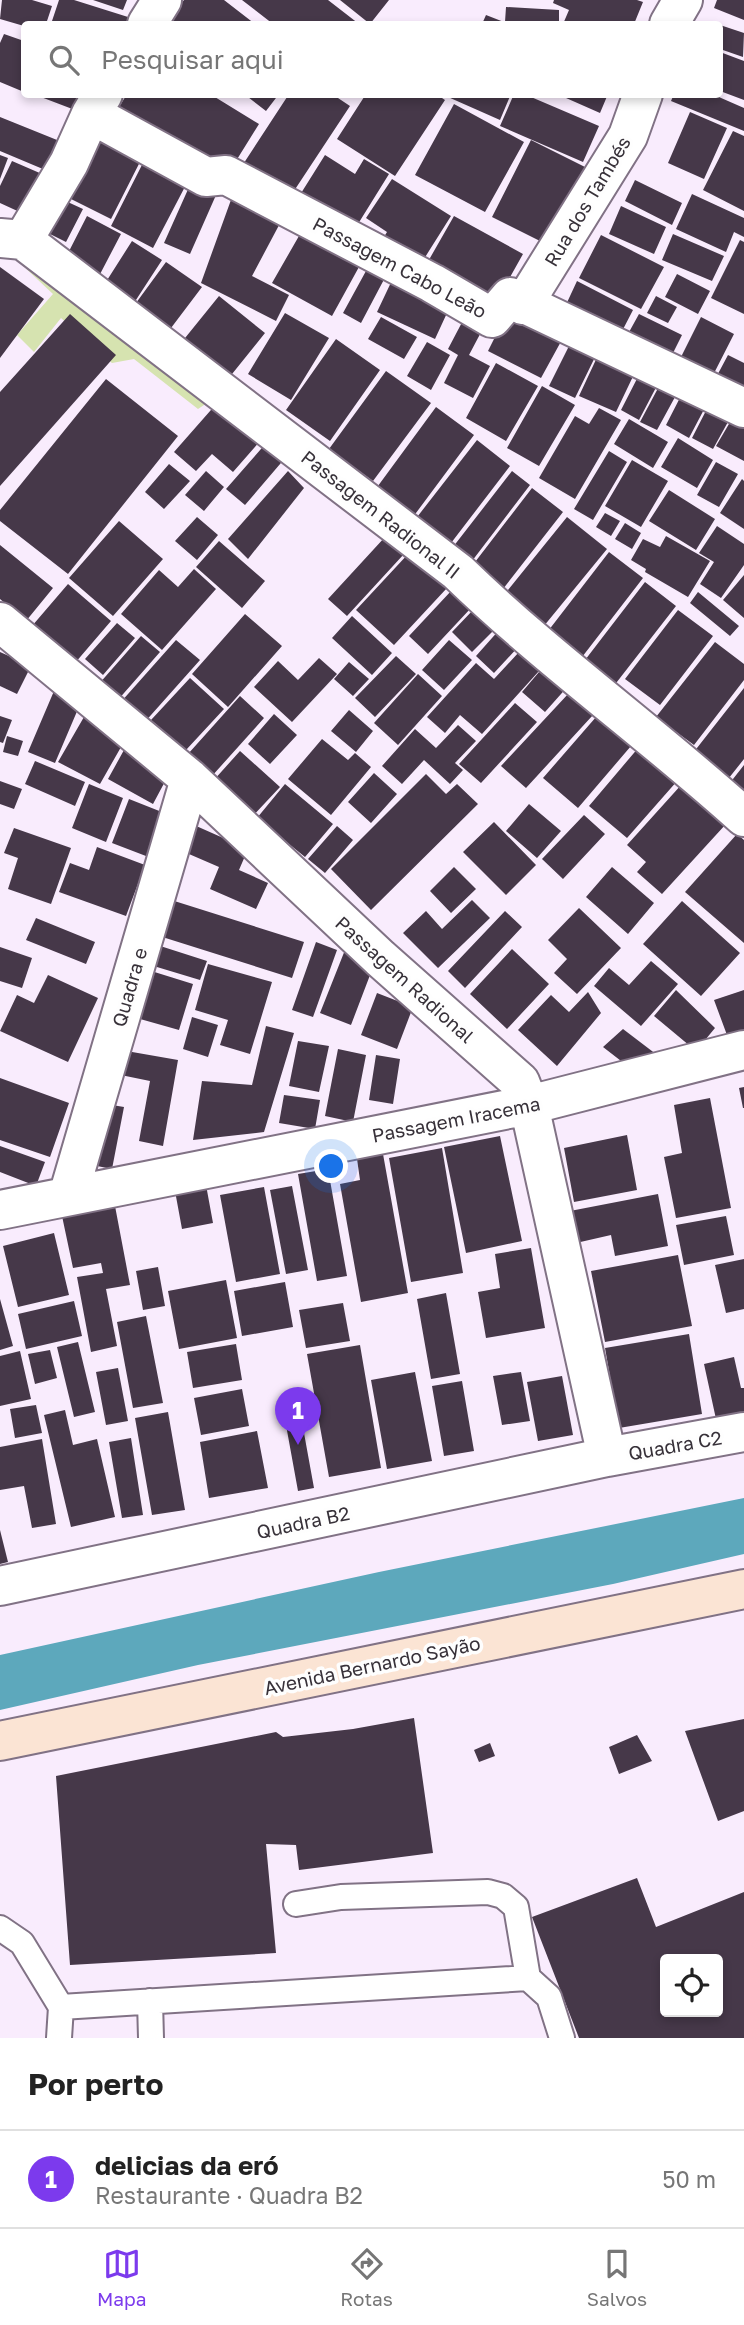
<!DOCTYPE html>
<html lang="pt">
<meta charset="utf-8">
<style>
body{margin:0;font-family:"Golos Text",sans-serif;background:#f2f2f2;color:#222}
.controls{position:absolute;right:21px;bottom:21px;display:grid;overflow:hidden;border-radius:7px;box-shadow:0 4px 10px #0003}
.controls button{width:63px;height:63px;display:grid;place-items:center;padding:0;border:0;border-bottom:2px solid #e0e0e0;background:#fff;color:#222;font:35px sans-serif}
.you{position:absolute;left:332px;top:1167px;width:24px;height:24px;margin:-18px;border:5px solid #fff;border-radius:50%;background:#1a73e8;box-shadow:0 0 0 10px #1a73e833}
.badge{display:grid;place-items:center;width:46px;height:46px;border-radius:50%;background:#7c3aed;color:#fff;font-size:23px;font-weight:700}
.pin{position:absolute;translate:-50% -58px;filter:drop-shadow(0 2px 4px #0008)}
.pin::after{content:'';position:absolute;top:37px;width:24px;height:21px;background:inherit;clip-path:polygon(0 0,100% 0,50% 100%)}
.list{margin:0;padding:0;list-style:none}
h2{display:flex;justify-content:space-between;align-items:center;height:91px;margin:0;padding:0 28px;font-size:30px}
h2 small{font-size:23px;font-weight:400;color:#767676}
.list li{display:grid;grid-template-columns:46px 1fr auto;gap:21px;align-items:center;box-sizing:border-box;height:98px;padding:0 28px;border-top:2px solid #e0e0e0}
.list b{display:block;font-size:26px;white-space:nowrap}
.list p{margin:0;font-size:23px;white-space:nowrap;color:#767676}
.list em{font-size:23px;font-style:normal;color:#767676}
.icon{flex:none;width:38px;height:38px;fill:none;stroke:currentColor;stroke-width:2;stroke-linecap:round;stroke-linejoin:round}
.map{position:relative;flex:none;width:744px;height:2038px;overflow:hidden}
.search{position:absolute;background:#fff;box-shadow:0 4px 10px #0003;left:21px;right:21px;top:21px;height:77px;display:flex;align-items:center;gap:18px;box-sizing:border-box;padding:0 24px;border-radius:7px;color:#767676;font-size:26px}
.sheet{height:189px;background:#fff}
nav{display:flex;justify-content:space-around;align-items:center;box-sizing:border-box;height:98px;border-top:2px solid #e0e0e0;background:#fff;font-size:19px;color:#767676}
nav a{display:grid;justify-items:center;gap:4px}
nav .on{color:#7c3aed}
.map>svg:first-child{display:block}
.green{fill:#d6e3b0}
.water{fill:#5da8bc}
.building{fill:#463849;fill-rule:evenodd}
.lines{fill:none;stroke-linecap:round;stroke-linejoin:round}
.lane-casing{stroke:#817285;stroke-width:28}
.street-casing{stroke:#817285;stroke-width:42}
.secondary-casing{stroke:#817285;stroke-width:42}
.lane{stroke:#fff;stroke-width:24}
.street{stroke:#fff;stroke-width:38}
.secondary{stroke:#fbe4d4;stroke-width:38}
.labels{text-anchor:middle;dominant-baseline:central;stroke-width:7;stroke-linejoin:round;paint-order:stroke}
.street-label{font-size:19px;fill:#373139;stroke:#fefefe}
</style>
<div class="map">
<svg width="744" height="2038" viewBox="0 0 744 2038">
<rect width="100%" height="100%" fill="#f9ecfd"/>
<path class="green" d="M19 262 54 280 222 393 198 409 134 359 112 363 61 318 34 352 17 335 53 294Z"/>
<path class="water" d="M744 1498V1554L613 1584 198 1665 0 1710V1655L379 1572Z"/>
<path class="building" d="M2 0H32L52 6 46 24H24V26L0 19Z
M59 0H74L128 17 126 24H51Z
M93 0H127L123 10Z
M184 0H224L255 24H165Z
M242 0H328L359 24H273Z
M340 0H389L370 24Z
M554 0H637L643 2 634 24H563L569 10 553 3Z
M717 0H744V20L714 8Z
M506 7 559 10V24L505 22Z
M486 15 509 24H482Z
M720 25 744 33 743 57 720 49Z
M4 34 24 41V92L0 82V43Z
M720 52 744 61V100L720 91Z
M33 94H80L75 110Z
M127 94H210L259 124 231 169 208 155 200 169 113 117Z
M244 94H279L266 111Z
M289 94H332L350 106 288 200 240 169Z
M366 94H436L445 100 395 176 337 139Z
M449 94H511L500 120 448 97Z
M514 94H524L599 126 583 162 500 126Z
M557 94H608L600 113Z
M674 94H712L744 108V131L671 101Z
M454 104 524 142 485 212 415 175Z
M690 112 727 128 704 179 668 163Z
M0 117 62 142 50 172 0 151Z
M99 129 145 152 111 219 65 196Z
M733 131 744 136V211L703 190Z
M531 140 585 167 546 244 492 217Z
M0 155 8 158 0 179Z
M325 155 355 174 364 159 389 174 353 232 298 198Z
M146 157 189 179 153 248 111 226Z
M12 161 42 174 24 214 0 203V186Z
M194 176 220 186 190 254 164 243Z
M392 179 451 216 417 270 379 245 387 232 366 218Z
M635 180 682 203 672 225 625 201Z
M236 186 286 212 252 276 289 295 276 321 201 283Z
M692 194 744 218V237L734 232 726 252 676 229Z
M59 198 83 209 66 242 42 230Z
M621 206 666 227 654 254 609 234Z
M87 216 121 234 98 278 64 261Z
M454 216 523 254 491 311 422 272Z
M307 222 365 256 332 316 272 283Z
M673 234 724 256 712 281 662 260Z
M601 235 664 267 641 309 579 278Z
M740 240 744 242V314L711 298Z
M132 241 162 260 134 303 104 285Z
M372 260 389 270 361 323 343 313Z
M166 262 202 287 171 328 136 303Z
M0 267 44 299 0 358Z
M395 274 453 300 435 339 377 312Z
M677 274 710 291 698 314 665 297Z
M577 281 633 310 619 337 564 309Z
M219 296 265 333 228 379 181 343Z
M656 296 677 307 668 323 647 313Z
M510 307 564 336 541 378 488 351Z
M469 309 488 319 469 355 490 366 473 398 444 383 458 355 448 349Z
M285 313 329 338 291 400 248 374Z
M70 314 116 355 0 486V392Z
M639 314 682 335 667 365 623 343Z
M381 317 417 337 404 359 368 339Z
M701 317 734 334 708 385 675 369Z
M573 338 598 351 575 398 549 386Z
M336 339 380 370 330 441 286 410Z
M427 342 450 355 431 390 407 376Z
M600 351 637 368 616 412 579 396Z
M728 355 744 363V402L712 385Z
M496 363 538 386 506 441 466 418Z
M643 367 662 376 639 420 621 410Z
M386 371 431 403 373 481 329 449Z
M664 377 681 386 657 430 640 422Z
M106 379 178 436 68 574 0 521V510Z
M542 386 575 405 539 466 507 448Z
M686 386 710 398 689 438 666 425Z
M225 394 268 432 233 472 212 454 196 471 174 452Z
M712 399 734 411 713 449 692 438Z
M436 407 474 435 413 517 375 490Z
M599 408 621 420 575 499 539 478 575 416 589 424Z
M736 412 744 417V461L716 446Z
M629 419 668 442 653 468 614 444Z
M274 434 292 450 245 505 226 489Z
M678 438 713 460 697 488 661 467Z
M477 440 510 466 448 547 414 521Z
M609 451 627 462 593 520 574 509Z
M632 460 668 481 641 527 605 506Z
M716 462 738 474 719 507 697 495Z
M169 464 190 481 164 509 145 492Z
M206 471 224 487 204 511 185 495Z
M288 471 304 488 248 559 228 539Z
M512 471 530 485 472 561 453 547Z
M742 479 744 481V529L720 513Z
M532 488 563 512 503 589 472 566Z
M669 490 715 519 696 550 649 521Z
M605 513 620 521 611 536 596 527Z
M197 517 218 535 197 560 175 541Z
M567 517 607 549 539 632 500 600Z
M119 521 163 559 113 616 69 578Z
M625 523 641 533 632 549 615 539Z
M717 526 744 544V565L721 598 700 584 714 562 699 553Z
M666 536 710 561 688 597 645 572 646 569 631 560 643 539 660 547Z
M385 537 404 554 347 616 328 599Z
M219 541 265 581 242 608 196 567Z
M0 545 53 588 26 621 0 599Z
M609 552 643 578 579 661 545 635Z
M409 553 447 588 394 645 356 610Z
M194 569 216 589 162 650 121 614 159 570 178 587Z
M744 575V618L723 600Z
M645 582 676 606 613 687 582 664Z
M68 584 111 621 75 663 32 626Z
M452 590 471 608 428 654 409 636Z
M698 592 739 626 730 636 690 603Z
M474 609 495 629 472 652 452 632Z
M678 610 713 636 660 705 625 679Z
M245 614 282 646 228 707 192 674Z
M352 616 392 653 372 675 332 638Z
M117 623 135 638 103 675 85 659Z
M500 629 519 646 494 673 476 656Z
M141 636 160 652 117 701 98 685Z
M176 640 200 660 143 724 120 703Z
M449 640 472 660 444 690 422 670Z
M715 642 744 664V680L694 745 656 717Z
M0 652 31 666 17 694 0 686Z
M519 652 539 671 482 734 460 715 445 733 427 717 476 663 494 679Z
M396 656 416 674 375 717 355 698Z
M319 658 337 674 292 722 254 687 278 661 298 680Z
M349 662 369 679 353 696 334 679Z
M545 665 569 685 545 712 522 692Z
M418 674 442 696 398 745 374 723Z
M190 678 224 709 186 750 151 720Z
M744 688V759L721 788 686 762Z
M54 691 81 702 55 763 28 752Z
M569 693 593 715 526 788 501 766Z
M240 696 264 718 212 776 188 754Z
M515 703 537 722 481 783 459 764Z
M603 709 637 739 578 808 543 778Z
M88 710 129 733 100 784 58 762Z
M349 710 373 731 356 752 331 731Z
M274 714 297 735 270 764 248 744Z
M0 716 12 720 3 743 0 742Z
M458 725 476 741 455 763 463 770 450 784 424 760 402 784 382 766 415 729 436 748Z
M7 736 23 741 18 756 3 752Z
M322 739 348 760 355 753 371 767 331 815 288 779Z
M639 747 678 780 627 838 589 806Z
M124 750 169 774 153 804 108 779Z
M240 751 280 787 252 817 213 781Z
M35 761 85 782 75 806 25 784Z
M744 765V810L722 793Z
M374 773 397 794 371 823 348 802Z
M426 774 446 794 457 784 478 804 371 910 331 869Z
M0 781 22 789 14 809 0 804Z
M89 784 123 798 106 842 72 828Z
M285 784 333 824 305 857 257 818Z
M682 784 726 824 662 894 637 872 646 862 627 845Z
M129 799 177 818 159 861 112 843Z
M529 804 561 831 537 858 506 831Z
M584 815 605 834 563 879 542 859Z
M494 822 536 865 506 895 463 852Z
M194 825 248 849 239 870 268 883 256 909 210 889 219 867 182 851Z
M337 826 353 840 325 873 308 859Z
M14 828 71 848 51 904 8 889 18 858 4 853Z
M737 834 744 840V943L685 892Z
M97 847 145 865 126 916 59 892 70 863 89 870Z
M454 867 476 889 451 913 430 891Z
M612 867 654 903 628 934 586 897Z
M168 899 304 942 292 978 156 935Z
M472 900 490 918 438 968 403 933 426 911 442 929Z
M682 901 740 953 701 996 643 944Z
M579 908 621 948 577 994 554 973 567 959 548 940Z
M505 911 522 927 465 988 448 971Z
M36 918 95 942 86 964 26 940Z
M316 942 337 950 313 1017 292 1010Z
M154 944 207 961 200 980 147 964Z
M0 947 32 958 22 988 0 981Z
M512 949 549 984 507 1029 470 994Z
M345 950 375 962 351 1025 320 1013Z
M651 961 678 984 641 1026 594 986 609 968 629 985Z
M208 964 272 982 250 1054 220 1045 228 1020 195 1010Z
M148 970 193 984 179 1030 126 1015Z
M48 975 98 998 68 1062 0 1031 17 995 34 1003Z
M676 990 715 1028 696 1051 654 1016Z
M744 990V1030L727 1035 714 1000Z
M588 992 601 1013 557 1066 518 1030 551 995 569 1012Z
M377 993 413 1007 397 1049 361 1035Z
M192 1017 218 1025 208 1057 183 1049Z
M266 1026 294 1033 264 1132 193 1140 202 1081 252 1085Z
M623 1029 665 1061 634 1071 603 1047Z
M298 1041 329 1046 319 1092 289 1086Z
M115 1049 178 1060 163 1146 139 1141 150 1081 111 1073Z
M338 1049 366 1055 353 1122 325 1116Z
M376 1055 400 1059 393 1104 369 1100Z
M0 1078 69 1103 50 1157 0 1140Z
M744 1087V1108H743L739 1088Z
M284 1095 320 1100 315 1129 279 1123Z
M710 1098 731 1208 676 1218 664 1157 682 1153 674 1105Z
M100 1103 124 1107 112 1169 87 1164Z
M627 1135 637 1190 574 1202 564 1148Z
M500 1136 522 1241 466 1253 444 1147Z
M0 1146 45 1162 36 1186 0 1172Z
M442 1148 463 1273 411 1282 389 1158Z
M383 1154 408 1293 361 1302 340 1184 360 1180 357 1159Z
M328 1169 347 1276 317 1281 298 1174Z
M206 1185 213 1223 182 1229 175 1191Z
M292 1186 308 1270 286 1274 270 1190Z
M264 1187 280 1274 236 1282 220 1195Z
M658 1194 668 1246 615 1256 611 1235 576 1243 570 1211Z
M115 1206 130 1285 106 1289 117 1346 91 1352 77 1277 103 1273 101 1263 73 1268 62 1216Z
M726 1216 734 1255 684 1265 676 1225Z
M54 1233 69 1295 18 1307 3 1246Z
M531 1248 545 1328 486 1338 478 1292 500 1288 495 1254Z
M678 1255 692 1326 605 1342 591 1271Z
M744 1259V1309L726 1313 715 1265Z
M158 1267 165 1306 143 1310 136 1271Z
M226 1280 237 1338 179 1349 168 1291Z
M285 1282 293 1327 242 1336 234 1291Z
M446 1293 460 1374 431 1379 417 1299Z
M0 1299 13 1346 0 1350Z
M74 1301 82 1336 26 1349 18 1314Z
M343 1303 350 1341 306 1348 299 1310Z
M146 1316 163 1403 133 1408 117 1322Z
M689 1334 702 1414 619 1428 605 1348Z
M78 1342 95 1412 74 1417 57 1347Z
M236 1344 242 1380 193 1388 187 1352Z
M360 1345 381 1468 329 1477 307 1354Z
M50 1350 57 1378 35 1384 28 1354Z
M20 1351 31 1399 0 1406V1356Z
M734 1357 741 1388H744V1412L716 1419 704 1364Z
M118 1368 128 1421 106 1425 96 1372Z
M415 1372 432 1461 387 1469 371 1380Z
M521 1372 530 1421 502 1425 493 1376Z
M562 1376 573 1435 538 1441 527 1382Z
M462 1381 474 1451 444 1456 432 1386Z
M242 1389 249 1426 201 1435 194 1398Z
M298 1400 314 1488 298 1491 282 1403Z
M36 1405 42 1433 15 1438 10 1409Z
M65 1410 73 1445 97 1439 115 1517 71 1527 44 1415Z
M168 1412 185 1510 152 1515 135 1418Z
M257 1431 268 1488 209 1498 200 1442Z
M131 1438 143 1515 122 1518 109 1442Z
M42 1439 56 1524 32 1528 24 1486 0 1490V1447Z
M0 1530 8 1562 0 1564Z
M414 1718 433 1853 299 1870 296 1845 266 1844 276 1953 70 1965 56 1776 276 1732 283 1737 353 1729Z
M744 1719V1811L718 1821 685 1731Z
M637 1735 652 1761 619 1774 609 1747Z
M490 1743 495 1756 479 1762 474 1750Z
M637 1878 656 1927 744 1892V2038H579L532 1917ZM665 1959H718V2012H665Z"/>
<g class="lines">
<defs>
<path id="lane" d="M296 1904 341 1897 488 1892 503 1896 516 1907 528 1978
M0 1928 22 1943 61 2007 59 2038
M150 2001 151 2038
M61 2007 528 1978 549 1997 562 2038"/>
<path id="street" d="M147 24 162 0
M669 24 683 0
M91 114 206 177 226 175 432 283 492 318 510 297 744 408
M0 238 23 240 458 572C549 660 650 732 744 817
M23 240 69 163 91 114 103 94
M523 305 628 136 643 94
M0 622 190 779 380 958 520 1082 529 1105 607 1457
M68 1196 190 779
M0 1210 529 1105 744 1050
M0 1586 607 1457 744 1432"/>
<path id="secondary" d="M0 1741 744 1589"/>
</defs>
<use href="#lane" class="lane-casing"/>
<use href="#street" class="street-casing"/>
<use href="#secondary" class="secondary-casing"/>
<use href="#lane" class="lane"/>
<use href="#street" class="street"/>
<use href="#secondary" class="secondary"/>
</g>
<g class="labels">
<g class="street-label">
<text transform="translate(587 201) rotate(-59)">Rua dos Tambés</text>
<text transform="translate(400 267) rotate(28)">Passagem Cabo Leão</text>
<text transform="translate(381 514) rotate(38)">Passagem Radional II</text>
<text transform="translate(405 979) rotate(42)">Passagem Radional</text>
<text transform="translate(129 987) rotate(-74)">Quadra e</text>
<text transform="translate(456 1119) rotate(-11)">Passagem Iracema</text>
<text transform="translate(675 1445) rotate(-10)">Quadra C2</text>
<text transform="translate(303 1522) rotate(-12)">Quadra B2</text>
<text transform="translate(372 1665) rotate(-12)">Avenida Bernardo Sayão</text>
</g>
</g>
</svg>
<div class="controls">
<button><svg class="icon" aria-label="locate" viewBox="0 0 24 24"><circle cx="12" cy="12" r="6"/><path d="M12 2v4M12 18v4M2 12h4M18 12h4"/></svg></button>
</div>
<div class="you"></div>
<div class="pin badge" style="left:298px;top:1445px">1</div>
<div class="search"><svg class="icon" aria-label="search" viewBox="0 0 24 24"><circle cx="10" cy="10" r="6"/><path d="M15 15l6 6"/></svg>Pesquisar aqui</div>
</div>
<section class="sheet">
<h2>Por perto<small></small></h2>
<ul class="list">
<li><span class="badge">1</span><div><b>delicias da eró</b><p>Restaurante · Quadra B2</p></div><em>50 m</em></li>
</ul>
</section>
<nav>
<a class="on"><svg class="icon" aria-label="map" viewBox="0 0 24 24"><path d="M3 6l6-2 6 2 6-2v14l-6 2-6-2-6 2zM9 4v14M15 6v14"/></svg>Mapa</a>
<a><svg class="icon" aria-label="directions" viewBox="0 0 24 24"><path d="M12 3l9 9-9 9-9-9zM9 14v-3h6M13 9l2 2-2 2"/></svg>Rotas</a>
<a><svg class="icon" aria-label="saved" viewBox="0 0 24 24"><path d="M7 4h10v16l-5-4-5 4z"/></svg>Salvos</a>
</nav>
